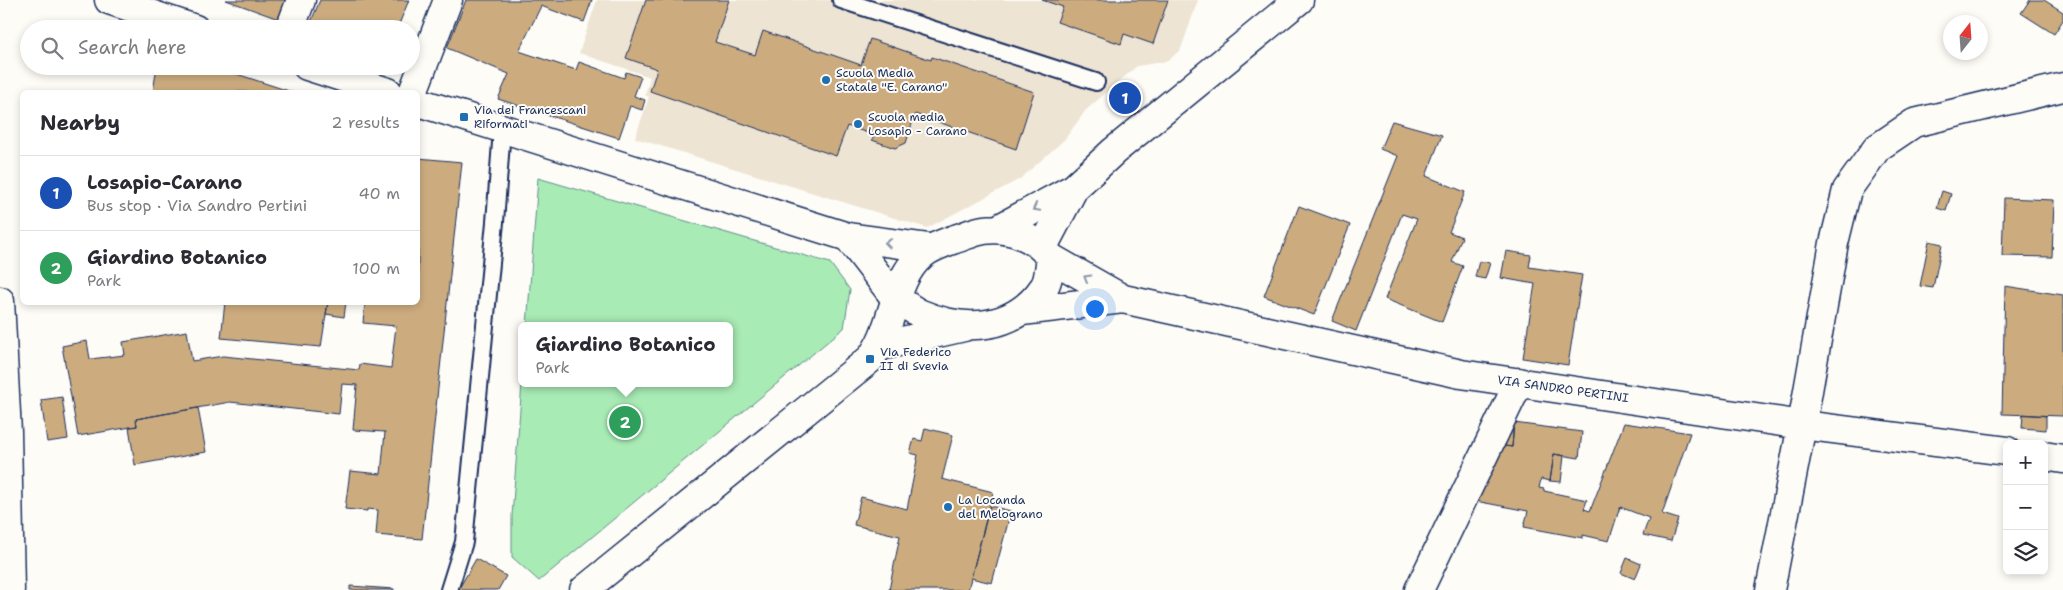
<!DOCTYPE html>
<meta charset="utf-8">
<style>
body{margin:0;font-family:"Shantell Sans",sans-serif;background:#f7f7f7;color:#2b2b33}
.controls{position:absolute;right:15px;bottom:15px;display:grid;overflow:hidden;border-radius:8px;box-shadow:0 2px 8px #0003}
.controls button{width:45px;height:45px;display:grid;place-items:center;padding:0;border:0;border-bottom:1px solid #e1e1e2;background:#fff;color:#2b2b33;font:25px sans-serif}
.compass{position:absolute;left:1943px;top:15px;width:45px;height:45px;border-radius:50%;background:#fff;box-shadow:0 2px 8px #0003;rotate:17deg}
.you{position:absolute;left:1094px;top:308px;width:18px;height:18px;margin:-12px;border:4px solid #fff;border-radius:50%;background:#1a73e8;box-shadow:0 0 0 8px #1a73e833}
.badge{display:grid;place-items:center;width:32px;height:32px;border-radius:50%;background:#111827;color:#fff;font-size:16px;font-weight:700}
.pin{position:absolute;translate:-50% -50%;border:2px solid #fff;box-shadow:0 1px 5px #0006}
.popup{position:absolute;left:518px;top:322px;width:215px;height:65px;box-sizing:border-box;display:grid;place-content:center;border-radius:8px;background:#fff;filter:drop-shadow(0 1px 4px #0005);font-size:16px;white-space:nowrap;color:#7c7c81}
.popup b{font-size:19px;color:#2b2b33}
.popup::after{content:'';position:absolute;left:50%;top:100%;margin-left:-10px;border:10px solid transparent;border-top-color:#fff}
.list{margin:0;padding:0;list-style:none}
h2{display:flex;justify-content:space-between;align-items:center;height:65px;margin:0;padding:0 20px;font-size:21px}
h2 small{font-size:16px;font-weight:400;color:#7c7c81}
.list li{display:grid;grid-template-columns:32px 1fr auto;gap:15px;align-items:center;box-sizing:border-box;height:75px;padding:0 20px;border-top:1px solid #e1e1e2}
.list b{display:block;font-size:19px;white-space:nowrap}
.list p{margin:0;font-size:16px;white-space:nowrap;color:#7c7c81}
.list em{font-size:16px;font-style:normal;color:#7c7c81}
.icon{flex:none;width:28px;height:28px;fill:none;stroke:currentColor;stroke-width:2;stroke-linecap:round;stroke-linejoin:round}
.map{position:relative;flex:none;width:2063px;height:590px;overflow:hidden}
.search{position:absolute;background:#fff;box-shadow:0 2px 8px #0003;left:20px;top:20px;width:400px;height:55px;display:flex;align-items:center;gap:12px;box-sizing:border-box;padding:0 18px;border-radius:28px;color:#7c7c81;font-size:19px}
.panel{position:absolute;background:#fff;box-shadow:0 2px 8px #0003;left:20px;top:90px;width:400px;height:215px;border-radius:8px}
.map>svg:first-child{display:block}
.built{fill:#eee4d3}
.green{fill:#a8ebb5;stroke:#628d8a}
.building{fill:#ccac7f;stroke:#1b2f5e}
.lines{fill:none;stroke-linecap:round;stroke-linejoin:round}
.service-casing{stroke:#1b2f5e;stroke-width:20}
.minor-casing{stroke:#1b2f5e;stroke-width:31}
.secondary-casing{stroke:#1b2f5e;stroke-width:31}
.service{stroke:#fdfcf7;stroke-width:16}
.minor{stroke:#fdfcf7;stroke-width:28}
.secondary{stroke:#fdfcf7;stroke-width:28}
.oneway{stroke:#8c96aa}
.poi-dot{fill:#1f6fb2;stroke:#fdfcf7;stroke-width:2}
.labels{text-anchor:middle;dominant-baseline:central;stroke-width:4;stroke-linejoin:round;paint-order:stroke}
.poi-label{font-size:12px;fill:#1b2f5e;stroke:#fdfcf7;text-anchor:start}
.street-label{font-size:12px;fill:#1b2f5e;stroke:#fdfcf7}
</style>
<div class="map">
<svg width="2063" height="590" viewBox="0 0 2063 590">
<rect width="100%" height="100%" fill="#fdfcf7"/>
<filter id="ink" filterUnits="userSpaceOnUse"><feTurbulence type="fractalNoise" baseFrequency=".02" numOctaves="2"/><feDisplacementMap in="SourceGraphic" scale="10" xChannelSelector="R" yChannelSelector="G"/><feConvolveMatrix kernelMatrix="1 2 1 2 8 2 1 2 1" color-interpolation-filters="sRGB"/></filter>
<g filter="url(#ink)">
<path class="built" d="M597 0H1198L1181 49 1168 61 1137 66 1086 110 1065 139 1020 179 927 228 635 138 649 97 645 95 650 77 579 53Z"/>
<path class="green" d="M538 178 830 263 850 290 844 328 539 581 512 557V516L522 383H729V326H527Z"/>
<path class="building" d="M226 0H292L284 21Z
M320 0H409L397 29H308Z
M466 0H592L584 22 541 6 519 51 576 70 579 62 624 78 626 72 641 77 634 96 645 100 642 110 630 106 619 138 498 99 509 74 447 48Z
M646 0H729L715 42 755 55 763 31 861 65 870 39 931 60 932 57 1034 92 1016 149 915 114 906 143 895 148 872 140 874 135 847 126 836 156 650 91 657 69 626 58Z
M1042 0H1168L1153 44 1124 34 1121 44 1057 22 1063 7Z
M2030 0H2044L2063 12V20L2054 34 2021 13Z
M157 66H212L292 92H153Z
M1392 121 1442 135 1426 176 1465 192 1449 232 1462 237 1452 262 1463 266 1442 322 1385 299 1417 219 1402 214 1356 331 1332 321 1398 156 1380 149Z
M418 158 462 162 422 539 376 535 378 510 367 509V511L345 509 350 471 381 474 385 432 353 430 357 385 342 384 339 414 230 402 136 419 137 426 78 436 62 346 87 341 90 359 125 355 123 342 187 331 192 361 223 356 359 370 360 364 391 368 396 326 363 323 365 302H418Z
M1942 191 1951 194 1946 211 1937 208Z
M2004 198 2054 200 2052 257 2002 256Z
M1299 206 1350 225 1314 315 1264 296Z
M1929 241 1942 244 1933 288 1920 286Z
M1506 251 1531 255 1529 267 1582 275 1568 365 1523 358 1535 284 1501 278Z
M1479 261 1490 263 1485 279 1475 277Z
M2005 286 2063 295V416L2002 414Z
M225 302H328L321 347 221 338Z
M328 302H346L344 317 326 314Z
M62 397 68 439 47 442 41 400Z
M198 408 206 452 135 465 129 427 137 426 136 419Z
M2023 414 2046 416V430L2022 428Z
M1514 423 1582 432 1579 458 1554 454 1550 481 1541 479 1539 488 1544 489V491L1587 500 1584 509 1590 511 1624 423 1690 433 1662 514 1678 519 1671 541 1643 535 1649 518 1620 507 1609 541 1583 535V538L1524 527 1528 511 1470 500 1498 445 1512 447Z
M1514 423 1512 447 1498 445Z
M925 428 953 435 942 479 993 492 968 590H889L900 536 854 525 861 497 907 509 918 455 910 453 914 439 922 441Z
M1554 454 1564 456 1561 482 1550 481Z
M990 506 1011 511 992 583 971 578Z
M1627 558 1641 564 1635 579 1621 573Z
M476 559 506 576 498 590H458Z
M350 586 394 589V590H350Z"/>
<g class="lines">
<defs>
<path id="service" d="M841 0 1096 82
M449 590 464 542 495 222 502 129"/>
<path id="minor" d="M109 0 195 29
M290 29 301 0
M307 66 388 92
M413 92 448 0
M418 102 848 237 929 248
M848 237 895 298
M1051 258 1123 299 1461 374 1802 425 2007 451
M1022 311 1123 299
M2044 456 2063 459
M1419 590 1519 382
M1770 590 1802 425 1834 243 1847 190 1877 148 1914 123 2063 87"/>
<path id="secondary" d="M998 229 1074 188 1114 151 1299 0
M1043 247 1074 188
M0 301 7 432 10 590
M881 346 964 327
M584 590 870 359C890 334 891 301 907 273 920 251 933 247 955 239 965 236 975 231 984 230 1010 226 1036 238 1051 258 1049 267 1049 280 1044 287 1015 330 966 333 921 314 912 310 904 303 895 298"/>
</defs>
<use href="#service" class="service-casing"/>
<use href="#minor" class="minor-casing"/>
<use href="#secondary" class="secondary-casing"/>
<use href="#service" class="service"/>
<use href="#minor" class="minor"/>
<use href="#secondary" class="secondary"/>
</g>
<defs><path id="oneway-chevron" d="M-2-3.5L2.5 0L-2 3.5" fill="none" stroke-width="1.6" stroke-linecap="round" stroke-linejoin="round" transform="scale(1.25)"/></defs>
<g class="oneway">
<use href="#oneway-chevron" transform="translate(1036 208) rotate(152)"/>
<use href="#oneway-chevron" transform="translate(888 243) rotate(-172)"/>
<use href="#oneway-chevron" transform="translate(1087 278) rotate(-150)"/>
</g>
</g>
<g class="poi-dot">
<circle cx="826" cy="80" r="5"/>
<rect x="459" y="112" width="10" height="10" rx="2.5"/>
<circle cx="858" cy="124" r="5"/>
<rect x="865" y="354" width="10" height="10" rx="2.5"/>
<circle cx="948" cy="507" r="5"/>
</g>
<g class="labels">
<g class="poi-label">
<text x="836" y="73">Scuola Media<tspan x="836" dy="14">Statale "E. Carano"</tspan></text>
<text x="474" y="110">Via dei Francescani<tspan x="474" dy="14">Riformati</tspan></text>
<text x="868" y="117">Scuola media<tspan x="868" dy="14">Losapio - Carano</tspan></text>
<text x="880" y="352">Via Federico<tspan x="880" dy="14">II di Svevia</tspan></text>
<text x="958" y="500">La Locanda<tspan x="958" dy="14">del Melograno</tspan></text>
</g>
<g class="street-label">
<text transform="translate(1563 389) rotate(8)">VIA SANDRO PERTINI</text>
</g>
</g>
</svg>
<div class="controls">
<button>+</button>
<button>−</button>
<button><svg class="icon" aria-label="layers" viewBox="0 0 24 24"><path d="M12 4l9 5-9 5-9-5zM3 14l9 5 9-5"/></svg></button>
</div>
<svg class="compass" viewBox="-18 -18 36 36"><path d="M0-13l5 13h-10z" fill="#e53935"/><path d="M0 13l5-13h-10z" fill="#7c7c81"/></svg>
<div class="you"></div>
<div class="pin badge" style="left:1125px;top:98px;background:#1a4fb4">1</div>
<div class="pin badge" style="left:625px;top:422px;background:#2e9e5b">2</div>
<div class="popup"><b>Giardino Botanico</b>Park</div>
<div class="search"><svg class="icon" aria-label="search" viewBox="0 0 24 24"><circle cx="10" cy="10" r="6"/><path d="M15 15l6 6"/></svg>Search here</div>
<section class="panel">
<h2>Nearby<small>2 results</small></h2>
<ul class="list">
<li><span class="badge" style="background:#1a4fb4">1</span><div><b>Losapio-Carano</b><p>Bus stop · Via Sandro Pertini</p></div><em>40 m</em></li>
<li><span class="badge" style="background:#2e9e5b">2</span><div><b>Giardino Botanico</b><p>Park</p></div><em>100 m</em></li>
</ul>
</section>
</div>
